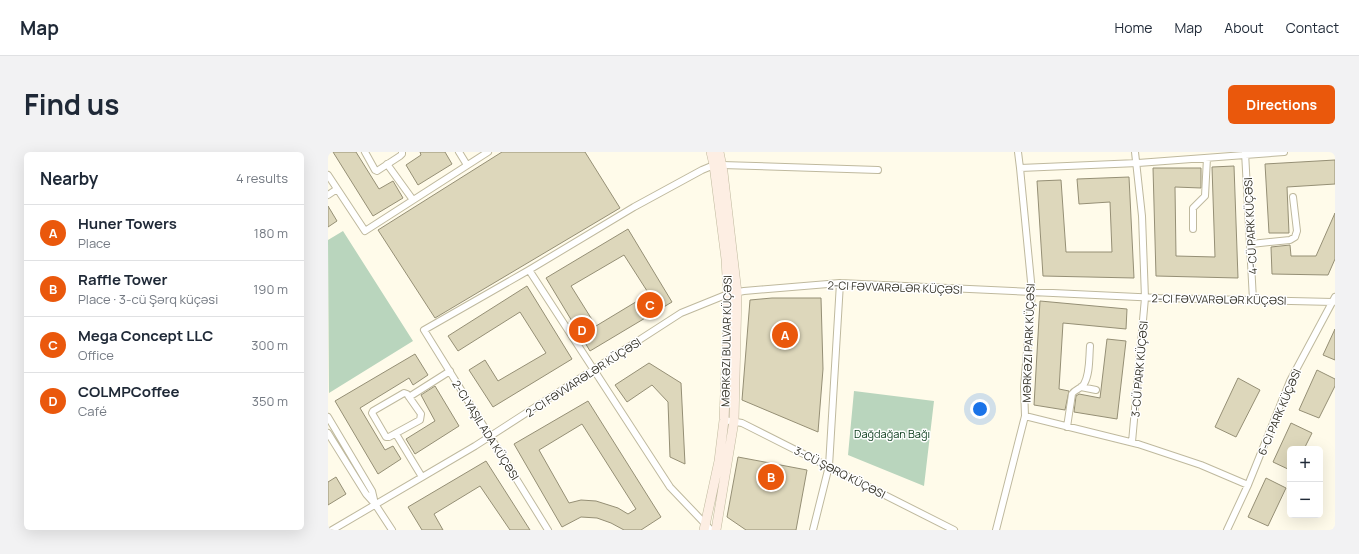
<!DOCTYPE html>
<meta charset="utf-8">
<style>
body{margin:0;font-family:Manrope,sans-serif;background:#f2f2f3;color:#1f2937}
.controls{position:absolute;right:12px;bottom:12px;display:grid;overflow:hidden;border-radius:6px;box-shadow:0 4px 16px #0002}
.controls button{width:36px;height:36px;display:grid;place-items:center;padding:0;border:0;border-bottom:1px solid #e0e1e3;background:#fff;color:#1f2937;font:20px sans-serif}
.you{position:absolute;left:652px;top:257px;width:14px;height:14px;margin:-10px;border:3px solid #fff;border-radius:50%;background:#1a73e8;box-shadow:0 0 0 6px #1a73e833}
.badge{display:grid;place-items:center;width:26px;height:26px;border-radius:50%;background:#ea580c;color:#fff;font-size:13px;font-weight:700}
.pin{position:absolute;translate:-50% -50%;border:2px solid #fff;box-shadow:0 1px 4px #0006}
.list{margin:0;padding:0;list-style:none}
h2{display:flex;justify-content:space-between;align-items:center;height:52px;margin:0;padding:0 16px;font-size:17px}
h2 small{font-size:13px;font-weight:400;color:#747a83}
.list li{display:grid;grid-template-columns:26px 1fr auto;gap:12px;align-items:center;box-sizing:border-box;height:56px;padding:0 16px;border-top:1px solid #e0e1e3}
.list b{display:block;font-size:15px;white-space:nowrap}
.list p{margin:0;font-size:13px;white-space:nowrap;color:#747a83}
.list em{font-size:13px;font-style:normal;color:#747a83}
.map{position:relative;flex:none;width:1007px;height:378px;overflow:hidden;border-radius:6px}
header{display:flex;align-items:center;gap:24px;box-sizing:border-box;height:56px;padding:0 20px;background:#fff;border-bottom:1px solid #e0e1e3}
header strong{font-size:19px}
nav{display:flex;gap:22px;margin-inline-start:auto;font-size:14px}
.intro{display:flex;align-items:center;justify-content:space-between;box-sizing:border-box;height:96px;padding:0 24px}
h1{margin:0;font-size:28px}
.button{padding:10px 18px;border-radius:6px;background:#ea580c;color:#fff;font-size:14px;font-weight:700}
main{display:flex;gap:24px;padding:0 24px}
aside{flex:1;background:#fff;border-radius:6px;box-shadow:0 4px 16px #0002}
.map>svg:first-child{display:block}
.green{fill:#b9d5bd}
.building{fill:#ddd7bb;stroke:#958f75;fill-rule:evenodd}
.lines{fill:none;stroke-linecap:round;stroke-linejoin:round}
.street-casing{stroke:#bfb99e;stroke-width:8}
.secondary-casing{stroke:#bfb99e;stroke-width:10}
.street{stroke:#fff;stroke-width:6}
.secondary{stroke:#fdeee3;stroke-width:9}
.labels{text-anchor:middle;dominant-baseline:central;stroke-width:3;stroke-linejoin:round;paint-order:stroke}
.street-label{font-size:11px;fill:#333126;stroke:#fff}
.park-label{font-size:11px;fill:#073918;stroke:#fff}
</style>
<header>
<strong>Map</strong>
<nav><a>Home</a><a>Map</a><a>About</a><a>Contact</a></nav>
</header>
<div class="intro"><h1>Find us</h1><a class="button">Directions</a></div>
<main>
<aside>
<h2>Nearby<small>4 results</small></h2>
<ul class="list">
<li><span class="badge">A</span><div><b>Huner Towers</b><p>Place</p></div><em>180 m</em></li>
<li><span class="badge">B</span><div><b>Raffle Tower</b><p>Place · 3-cü Şərq küçəsi</p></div><em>190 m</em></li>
<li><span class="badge">C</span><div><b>Mega Concept LLC</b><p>Office</p></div><em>300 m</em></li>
<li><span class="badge">D</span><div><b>COLMPCoffee</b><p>Café</p></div><em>350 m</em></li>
</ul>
</aside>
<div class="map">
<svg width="1007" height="378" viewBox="0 0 1007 378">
<rect width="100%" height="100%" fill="#fffbea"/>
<path class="green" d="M15 79 85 189 1 241 0 88Z
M526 239 606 249 596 334 520 303Z"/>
<path class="building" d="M5 0H28L51 37 65 29 75 46 45 64Z
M92 0H117L124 12 90 33 78 13 93 3Z
M174 0H257L292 56 107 166 50 78Z
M1007 8V32L959 35 961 81H941L937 12Z
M906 14 910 126 828 124 825 16H873V36L847 35 848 104 887 105 884 15Z
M801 25 806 126 715 124 709 29 733 28 738 100H784L782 50 751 52 749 27Z
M0 54 9 69 0 75Z
M1007 61V107L1000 123 944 122 943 95 962 93 963 104H988Z
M300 77 344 150 262 199 218 126ZM296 103 321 142 268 174 243 134Z
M199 134 244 207 165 255 141 218 157 208 170 229 218 201 192 160 130 199 120 184Z
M444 146H493L495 217 490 280 414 248 422 148Z
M712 149 799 157 798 177 735 171 731 237 741 239 737 258 706 253Z
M1007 177V208L995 203Z
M779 187 798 189 789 267 746 260 748 244 751 242 772 246Z
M87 202 100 223 85 233 81 226 32 256 57 298 65 294 73 307 50 322 7 249Z
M321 211 353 231 357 312 342 305 340 250 324 233 299 250 287 233Z
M989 218 1007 227V234L991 266 971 258Z
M910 226 932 238 908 285 887 275Z
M107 234 131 274 87 302 78 287 107 269 93 243Z
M260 249 333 365 313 378H296L283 371 269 366 253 365 234 375 186 292ZM254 272 308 357 300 362 290 356 268 349 253 348 241 351 211 298Z
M963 271 984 281 976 297H962V318L945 310Z
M410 305 479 318 468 378H418L399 365Z
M158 309 202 378H182L152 334 106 362 115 378H94L80 355Z
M8 325 18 342 0 353V330Z
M938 326 958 336 940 374 920 365Z"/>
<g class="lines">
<defs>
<path id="street" d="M37 0 47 18 49 19 72 4 74 2V0
M131 0 139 13
M917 0 925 148
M59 12 85 48
M394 13 550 18
M692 16 810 11 956 0
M0 23 37 79 160 0
M0 43 9 37
M865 77V56L877 44 879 6
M923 92 962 88 967 85 969 79 965 45
M201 118 342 335 383 378
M753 235 768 238
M76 241 79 242 93 262 92 268 61 285H58L44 261 45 259Z
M81 245 122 219
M697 264 810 292 873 313 920 333
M0 265 44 339 47 352
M396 268 414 271 626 378
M739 275 744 242C747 237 753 237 756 232 762 222 761 206 762 194
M0 281 38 342 47 352 64 378
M68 282 94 325
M804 290 817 146 814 64 807 0
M4 378 147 294 353 161 400 142 416 139 512 131 831 146 1005 150
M220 378 96 178 201 118 306 55 374 18 386 13
M485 378 501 314 512 131
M668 378 697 264 696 235 704 140 692 16 690 0
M899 378 920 333 962 229 1007 145"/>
<path id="secondary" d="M376 378 391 309 396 268 400 166V142L398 107 386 13 383 0
M388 378 406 269 409 141 395 20 391 0"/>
</defs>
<use href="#street" class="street-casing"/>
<use href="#secondary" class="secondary-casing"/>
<use href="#street" class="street"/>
<use href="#secondary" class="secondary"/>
</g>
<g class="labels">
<g class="street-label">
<text transform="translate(922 74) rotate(-93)">4-CÜ PARK KÜÇƏSI</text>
<text transform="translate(567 135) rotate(2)">2-CI FƏVVARƏLƏR KÜÇƏSI</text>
<text transform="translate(891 147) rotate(1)">2-CI FƏVVARƏLƏR KÜÇƏSI</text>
<text transform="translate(398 189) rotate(-89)">MƏRKƏZI BULVAR KÜÇƏSI</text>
<text transform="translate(700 191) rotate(-88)">MƏRKƏZI PARK KÜÇƏSI</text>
<text transform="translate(811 217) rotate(-85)">3-CÜ PARK KÜÇƏSI</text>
<text transform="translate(255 225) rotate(-33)">2-CI FƏVVARƏLƏR KÜÇƏSI</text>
<text transform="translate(951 260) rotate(-67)">6-CI PARK KÜÇƏSI</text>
<text transform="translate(158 278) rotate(58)">2-CI YAŞIL ADA KÜÇƏSI</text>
<text transform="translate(512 320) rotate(27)">3-CÜ ŞƏRQ KÜÇƏSI</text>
</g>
<g class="park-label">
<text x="564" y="281">Dağdağan Bağı</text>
</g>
</g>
</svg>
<div class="controls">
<button>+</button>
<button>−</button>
</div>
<div class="you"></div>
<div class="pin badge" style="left:457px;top:183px">A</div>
<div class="pin badge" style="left:443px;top:325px">B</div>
<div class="pin badge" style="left:322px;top:153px">C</div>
<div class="pin badge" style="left:254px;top:178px">D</div>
</div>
</main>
